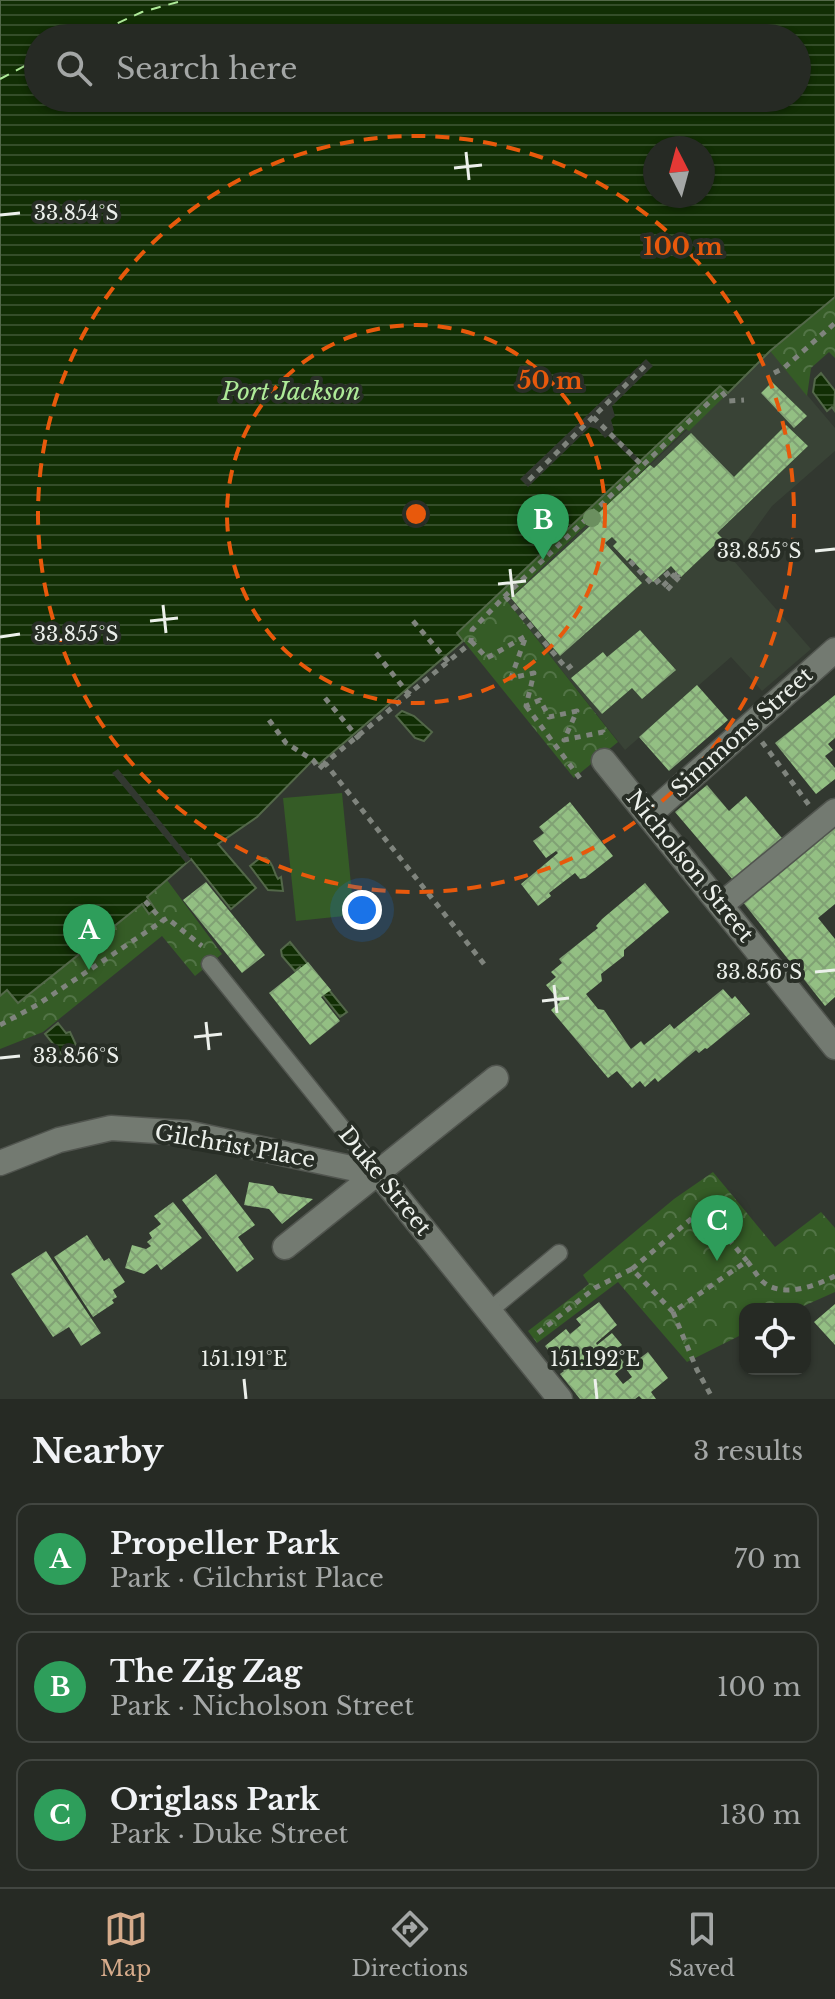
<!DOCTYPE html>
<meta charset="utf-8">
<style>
body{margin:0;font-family:"Libre Baskerville",serif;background:#2e322c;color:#f1f3f6}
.controls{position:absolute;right:24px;bottom:24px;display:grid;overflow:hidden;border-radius:16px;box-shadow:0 2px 6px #0004}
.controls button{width:72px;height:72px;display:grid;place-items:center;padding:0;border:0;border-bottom:2px solid #424641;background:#262a24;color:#f1f3f6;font:40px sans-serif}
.compass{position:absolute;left:643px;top:136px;width:72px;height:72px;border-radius:50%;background:#262a24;box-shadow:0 2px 6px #0004;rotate:354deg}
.you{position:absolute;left:362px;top:910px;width:28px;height:28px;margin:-20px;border:6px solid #fff;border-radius:50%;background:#1a73e8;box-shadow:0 0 0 12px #1a73e833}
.badge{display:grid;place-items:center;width:52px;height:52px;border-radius:50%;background:#d6ab8b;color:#fff;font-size:26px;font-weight:700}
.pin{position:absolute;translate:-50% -66px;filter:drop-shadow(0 2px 4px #0008)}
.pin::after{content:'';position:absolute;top:42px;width:28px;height:24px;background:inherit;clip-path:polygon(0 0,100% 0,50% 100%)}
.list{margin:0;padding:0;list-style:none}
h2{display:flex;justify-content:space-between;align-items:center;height:104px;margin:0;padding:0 32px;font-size:34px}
h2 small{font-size:26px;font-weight:400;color:#a4a7a6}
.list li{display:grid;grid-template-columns:52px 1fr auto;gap:24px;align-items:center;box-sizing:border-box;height:112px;margin:0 16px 16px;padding:0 16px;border:2px solid #424641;border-radius:16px}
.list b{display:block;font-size:30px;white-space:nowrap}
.list p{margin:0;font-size:26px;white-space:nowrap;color:#a4a7a6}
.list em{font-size:26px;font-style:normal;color:#a4a7a6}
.icon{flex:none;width:44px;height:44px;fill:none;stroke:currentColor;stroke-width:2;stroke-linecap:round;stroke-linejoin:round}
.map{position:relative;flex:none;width:835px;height:1399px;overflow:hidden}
.search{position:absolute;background:#262a24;box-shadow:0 2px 6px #0004;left:24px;right:24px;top:24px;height:88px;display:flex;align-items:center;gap:20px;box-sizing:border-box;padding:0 28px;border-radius:44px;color:#a4a7a6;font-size:30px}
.sheet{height:488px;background:#262a24}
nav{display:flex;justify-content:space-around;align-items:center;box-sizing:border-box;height:112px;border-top:2px solid #424641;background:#262a24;font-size:22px;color:#a4a7a6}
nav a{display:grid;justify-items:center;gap:4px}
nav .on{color:#d6ab8b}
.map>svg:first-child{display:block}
.built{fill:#394336}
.park{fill:url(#park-crowns)}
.pitch{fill:#355c26}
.water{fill:url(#water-rules);stroke:#536849;stroke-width:2;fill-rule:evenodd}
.pier{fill:#323830}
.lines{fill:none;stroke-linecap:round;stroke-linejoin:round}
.ferry{stroke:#aeea98;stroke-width:2;stroke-dasharray:10 8;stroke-linecap:butt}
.building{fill:url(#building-cross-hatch)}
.lane-casing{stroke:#51554f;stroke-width:19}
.street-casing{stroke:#51554f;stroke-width:27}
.path{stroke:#7f847d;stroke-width:5;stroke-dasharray:6 6;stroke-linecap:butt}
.lane{stroke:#737a71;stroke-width:16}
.street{stroke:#737a71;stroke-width:24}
.tree{fill:#6b8f5f}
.ticks{fill:none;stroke:#ecf0eb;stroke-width:3}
.ring{fill:none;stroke:#e8590c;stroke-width:4;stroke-dasharray:14 10}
.labels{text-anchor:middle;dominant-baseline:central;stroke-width:8;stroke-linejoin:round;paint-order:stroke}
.street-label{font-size:22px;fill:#ecf0eb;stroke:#282e26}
.water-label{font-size:24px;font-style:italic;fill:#aeea98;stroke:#282e26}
.ticks-label{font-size:20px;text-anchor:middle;fill:#ecf0eb;stroke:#282e26;stroke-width:8;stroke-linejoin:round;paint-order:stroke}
.centre{fill:#e8590c;stroke:#282e26;stroke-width:4}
.ring-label{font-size:24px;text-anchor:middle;font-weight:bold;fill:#e8590c;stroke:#282e26;stroke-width:8;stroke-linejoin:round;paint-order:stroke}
</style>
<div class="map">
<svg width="835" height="1399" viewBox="0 0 835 1399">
<defs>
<pattern id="park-crowns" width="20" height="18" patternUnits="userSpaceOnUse" patternTransform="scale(2)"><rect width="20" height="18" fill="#355c26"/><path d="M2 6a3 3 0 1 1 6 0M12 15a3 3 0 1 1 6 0" fill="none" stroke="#527446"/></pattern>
<pattern id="water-rules" width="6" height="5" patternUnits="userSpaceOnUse" patternTransform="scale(2)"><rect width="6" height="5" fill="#112e04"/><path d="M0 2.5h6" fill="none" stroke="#344d29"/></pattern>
<pattern id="building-cross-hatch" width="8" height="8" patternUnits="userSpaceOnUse" patternTransform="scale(2)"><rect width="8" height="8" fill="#93bf83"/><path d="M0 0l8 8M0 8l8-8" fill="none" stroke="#80a174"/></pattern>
</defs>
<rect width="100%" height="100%" fill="#323830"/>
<path class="built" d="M770 351 835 428V451L772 506 733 560 811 649 762 691 731 657 625 750 507 601Z"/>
<path class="park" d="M835 297V358L829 352 811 368 807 396 770 351Z
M721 386 728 393 689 431 686 429 507 601 618 742 574 778 457 633Z
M167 880 222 954 195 976 162 936 43 1032 0 1049V996L7 990 19 1002 142 904 150 914 155 909 147 897Z
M713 1172 775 1247 821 1212 835 1228V1292L797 1309H745V1333L687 1362 618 1282 537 1343 528 1331 589 1284 583 1275 674 1199Z"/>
<path class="pitch" d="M342 793 354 915 296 921 283 798Z"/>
<path class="water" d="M0 0H835V297L770 351 728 393 720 386 457 633 463 641 319 764 314 759 257 817 218 844 256 888 231 909 191 859 147 897 155 909 149 914 142 904 18 1003 7 990 0 996ZM38 38H797V98H38ZM655 148H703V196H655Z
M821 373 835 391 834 410 832 407 827 411 813 392 815 379Z
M402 711 414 716 432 732 424 741 415 738 396 716Z
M260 858H266C274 863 273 872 278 879L281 877 283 891 268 890 250 866Z
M290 942 347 1012 340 1017 300 967 295 971 282 956 281 950Z
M58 1023 66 1033 70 1032 77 1047 63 1056 45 1034Z"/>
<path class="pier" d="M646 359 653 366 612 406 615 416 611 420 614 430 612 432 641 461 637 464 608 436 605 438 597 429 590 427 528 487 520 479Z
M118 769 191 859 186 863 138 804 112 773Z"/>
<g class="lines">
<path class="ferry" d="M85 38 142 12 185 0
M0 79 38 59"/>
</g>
<path class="building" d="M772 382 807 416 794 428 761 393Z
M786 425 808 446 717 533 722 538 681 577 671 566 653 582 630 558 627 561 613 546 617 542 612 537 605 543 642 583 560 656 511 598 590 526 587 524 650 465 654 468 691 433 734 477Z
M640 630 676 670 642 699 632 688 602 714 571 678 603 652 607 657Z
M697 685 728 720 669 771 639 737Z
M835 695V738L828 744 833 750 825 756 835 768V779L816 794 775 743Z
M707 785 729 811 746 796 782 838 733 880 675 812Z
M570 802 613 856 585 878 580 879 575 873 549 893 551 896 538 906 521 884 558 853 556 851 546 858 533 841 544 833 539 827Z
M835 824V904L818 918 835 939V997L825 1006 742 901Z
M206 882 265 955 242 973 183 900Z
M645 883 669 912 624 950V956L601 974 602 981 586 994 598 1009 604 1010 631 1049 641 1041 644 1045 670 1024 674 1029 723 989 732 999 735 996 750 1014 707 1049 705 1048 699 1053 696 1050 658 1082 655 1078 645 1087 640 1081 632 1088 617 1071 608 1078 551 1010 560 1002 546 985 556 977 551 972 562 963 559 959 598 928 596 926 602 919Z
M308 962 331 990 321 997 340 1021 310 1045 269 993Z
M216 1174 255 1225 238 1237 254 1259 237 1272 182 1200Z
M249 1182 273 1186 278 1193 313 1199 282 1224 269 1209 244 1205Z
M173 1202 202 1238 161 1270 157 1264 144 1274 125 1268 132 1245 146 1249 151 1246 147 1242 152 1238 149 1233 161 1224 154 1216Z
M87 1235 104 1261 109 1258 125 1282 113 1290 117 1297 112 1300 114 1303 93 1317 54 1257Z
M46 1251 101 1333 81 1346 69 1327 53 1337 11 1274Z
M599 1302 617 1325 596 1343 597 1345 612 1333 622 1345 597 1365 599 1368 617 1354 626 1365 615 1374 623 1384 632 1377 626 1369 648 1352 668 1378 651 1392 656 1399H642L639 1396 635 1399H580L560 1374 564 1371 545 1346 566 1329 570 1334 581 1325 576 1319Z
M835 1304V1345L814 1322Z"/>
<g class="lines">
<defs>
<path id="lane" d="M210 964 379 1174
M489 1311 559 1253"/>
<path id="street" d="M604 761 835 1047
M649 815 835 650
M721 905 835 811
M0 1163 59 1140 111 1128 187 1133 379 1174 560 1399
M285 1247 496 1078"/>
</defs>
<use href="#lane" class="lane-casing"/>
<use href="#street" class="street-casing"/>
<path class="path" d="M774 373 784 368 835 323
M593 417 643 466
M529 480 647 364
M630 561 653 585 671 571 675 574 663 586 667 590 679 577 682 580
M505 596 567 669 572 665
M413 621 451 665
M471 641 487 658 526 636 511 678 534 673 526 706 540 700 549 717 577 711 564 740 603 732 607 738
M376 653 407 692 413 696
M325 698 359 739
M526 706 582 781
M269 720 286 743 313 760 319 769 325 763
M762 742 809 805
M145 901 163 921
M484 964 325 763 467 646 471 641 472 630 505 596 721 391 729 401 744 400
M0 1025 37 1005 167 918 202 946
M632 1269 703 1209 747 1261
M673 1312 697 1370 713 1399
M538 1333 595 1288 632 1269 673 1312 747 1261C752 1267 757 1276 762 1281 782 1299 815 1286 835 1276"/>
<use href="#lane" class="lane"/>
<use href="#street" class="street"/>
</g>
<circle class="tree" cx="592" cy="518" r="9"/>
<path class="ticks" d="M466 152 469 180M454 168 482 165M0 215 20 213M815 551 835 549M510 569 513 597M498 584 526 581M163 605 166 633M150 621 178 618M0 637 20 634M815 972 835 970M554 985 557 1013M542 1001 569 998M206 1022 209 1050M194 1037 222 1034M0 1058 20 1056M244 1379 246 1399M595 1379 597 1399"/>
<g class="ring">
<circle cx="416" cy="514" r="189"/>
<circle cx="416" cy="514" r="378"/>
</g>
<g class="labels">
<g class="street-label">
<text transform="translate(742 732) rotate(-42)">Simmons Street</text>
<text transform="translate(690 866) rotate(51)">Nicholson Street</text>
<text transform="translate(235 1146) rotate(10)">Gilchrist Place</text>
<text transform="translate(385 1181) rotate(51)">Duke Street</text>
</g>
<g class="water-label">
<text x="291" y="391">Port Jackson</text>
</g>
</g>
<g class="ticks-label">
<text x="76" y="220">33.854°S</text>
<text x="759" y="558">33.855°S</text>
<text x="76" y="641">33.855°S</text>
<text x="759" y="979">33.856°S</text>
<text x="76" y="1063">33.856°S</text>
<text x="244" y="1366">151.191°E</text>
<text x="595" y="1366">151.192°E</text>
</g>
<circle cx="416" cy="514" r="12" class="centre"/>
<g class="ring-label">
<text x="683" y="255">100 m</text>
<text x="550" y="389">50 m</text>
</g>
</svg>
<div class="controls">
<button><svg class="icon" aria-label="locate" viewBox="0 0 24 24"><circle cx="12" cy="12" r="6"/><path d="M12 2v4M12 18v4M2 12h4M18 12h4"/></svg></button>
</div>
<svg class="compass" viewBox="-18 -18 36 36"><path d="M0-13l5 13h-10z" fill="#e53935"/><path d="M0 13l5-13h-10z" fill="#a4a7a6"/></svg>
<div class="you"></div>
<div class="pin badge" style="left:89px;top:970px;background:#2e9e5b">A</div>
<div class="pin badge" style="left:543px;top:560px;background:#2e9e5b">B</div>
<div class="pin badge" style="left:717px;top:1261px;background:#2e9e5b">C</div>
<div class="search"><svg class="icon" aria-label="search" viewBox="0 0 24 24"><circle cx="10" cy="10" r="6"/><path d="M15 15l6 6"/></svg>Search here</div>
</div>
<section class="sheet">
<h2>Nearby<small>3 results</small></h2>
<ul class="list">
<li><span class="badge" style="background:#2e9e5b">A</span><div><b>Propeller Park</b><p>Park · Gilchrist Place</p></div><em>70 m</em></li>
<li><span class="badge" style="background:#2e9e5b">B</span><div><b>The Zig Zag</b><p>Park · Nicholson Street</p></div><em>100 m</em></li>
<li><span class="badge" style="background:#2e9e5b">C</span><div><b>Origlass Park</b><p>Park · Duke Street</p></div><em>130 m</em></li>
</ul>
</section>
<nav>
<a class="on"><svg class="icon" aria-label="map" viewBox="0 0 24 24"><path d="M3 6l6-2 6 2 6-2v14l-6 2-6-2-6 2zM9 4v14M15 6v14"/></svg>Map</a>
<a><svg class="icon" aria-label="directions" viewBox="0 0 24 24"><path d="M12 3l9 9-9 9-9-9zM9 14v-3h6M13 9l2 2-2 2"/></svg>Directions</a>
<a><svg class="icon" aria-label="saved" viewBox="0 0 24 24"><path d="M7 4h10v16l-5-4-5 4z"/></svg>Saved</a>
</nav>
